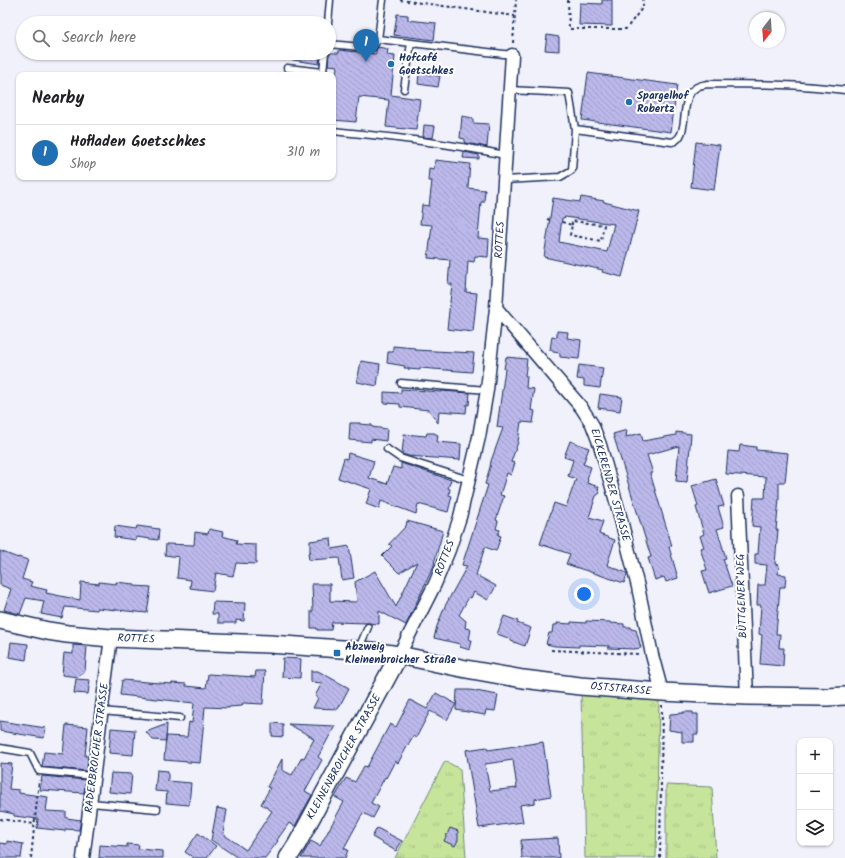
<!DOCTYPE html>
<meta charset="utf-8">
<style>
body{margin:0;font-family:Kalam,sans-serif;background:#f2f2f2;color:#202124}
.controls{position:absolute;right:12px;bottom:12px;display:grid;overflow:hidden;border-radius:8px;box-shadow:0 1px 3px #0004}
.controls button{width:36px;height:36px;display:grid;place-items:center;padding:0;border:0;border-bottom:1px solid #e0e0e0;background:#fff;color:#202124;font:20px sans-serif}
.compass{position:absolute;left:749px;top:12px;width:36px;height:36px;border-radius:50%;background:#fff;box-shadow:0 1px 3px #0004;rotate:197deg}
.you{position:absolute;left:584px;top:594px;width:14px;height:14px;margin:-10px;border:3px solid #fff;border-radius:50%;background:#1a73e8;box-shadow:0 0 0 6px #1a73e833}
.badge{display:grid;place-items:center;width:26px;height:26px;border-radius:50%;background:#1f6fb2;color:#fff;font-size:13px;font-weight:700}
.pin{position:absolute;translate:-50% -33px;filter:drop-shadow(0 1px 2px #0008)}
.pin::after{content:'';position:absolute;top:21px;width:14px;height:12px;background:inherit;clip-path:polygon(0 0,100% 0,50% 100%)}
.list{margin:0;padding:0;list-style:none}
h2{display:flex;justify-content:space-between;align-items:center;height:52px;margin:0;padding:0 16px;font-size:17px}
h2 small{font-size:13px;font-weight:400;color:#757577}
.list li{display:grid;grid-template-columns:26px 1fr auto;gap:12px;align-items:center;box-sizing:border-box;height:56px;padding:0 16px;border-top:1px solid #e0e0e0}
.list b{display:block;font-size:15px;white-space:nowrap}
.list p{margin:0;font-size:13px;white-space:nowrap;color:#757577}
.list em{font-size:13px;font-style:normal;color:#757577}
.icon{flex:none;width:22px;height:22px;fill:none;stroke:currentColor;stroke-width:2;stroke-linecap:round;stroke-linejoin:round}
.map{position:relative;flex:none;width:845px;height:858px;overflow:hidden}
.search{position:absolute;background:#fff;box-shadow:0 1px 3px #0004;left:16px;top:16px;width:320px;height:44px;display:flex;align-items:center;gap:10px;box-sizing:border-box;padding:0 14px;border-radius:22px;color:#757577;font-size:15px}
.panel{position:absolute;background:#fff;box-shadow:0 1px 3px #0004;left:16px;top:72px;width:320px;height:108px;border-radius:8px}
.map>svg:first-child{display:block}
.grass{fill:url(#grass-tufts);stroke:#718a7c}
.building{fill:url(#building-back-hatch);stroke:#1b2f5e;fill-rule:evenodd}
.lines{fill:none;stroke-linecap:round;stroke-linejoin:round}
.lane-casing{stroke:#1b2f5e;stroke-width:9}
.street-casing{stroke:#1b2f5e;stroke-width:15}
.secondary-casing{stroke:#1b2f5e;stroke-width:20}
.path{stroke:#1b2f5e;stroke-width:2;stroke-dasharray:3 3;stroke-linecap:butt}
.lane{stroke:#fff;stroke-width:6}
.street{stroke:#fff;stroke-width:12}
.secondary{stroke:#fff;stroke-width:17}
.poi-dot{fill:#1f6fb2;stroke:#fff;stroke-width:1.5}
.labels{text-anchor:middle;dominant-baseline:central;stroke-width:4;stroke-linejoin:round;paint-order:stroke}
.poi-label{font-size:11px;font-weight:bold;fill:#1b2f5e;stroke:#fff;text-anchor:start}
.street-label{font-size:11px;fill:#1b2f5e;stroke:#fff}
</style>
<div class="map">
<svg width="845" height="858" viewBox="0 0 845 858">
<defs>
<pattern id="grass-tufts" width="24" height="20" patternUnits="userSpaceOnUse"><rect width="24" height="20" fill="#c7e49b"/><path d="M3 7l-1-3M5 7V3M7 7l1-3M15 17l-1-3M17 17v-4M19 17l1-3" fill="none" stroke="#aac488"/></pattern>
<pattern id="building-back-hatch" width="6" height="6" patternUnits="userSpaceOnUse"><rect width="6" height="6" fill="#bbb8ea"/><path d="M-1 5l2 2M0 0l6 6M5-1l2 2" fill="none" stroke="#a09ecb"/></pattern>
</defs>
<rect width="100%" height="100%" fill="#f1f1fb"/>
<filter id="ink" filterUnits="userSpaceOnUse"><feTurbulence type="fractalNoise" baseFrequency=".025" numOctaves="2"/><feDisplacementMap in="SourceGraphic" scale="8" xChannelSelector="R" yChannelSelector="G"/><feConvolveMatrix kernelMatrix="1 2 1 2 8 2 1 2 1" color-interpolation-filters="sRGB"/></filter>
<g filter="url(#ink)">
<path class="grass" d="M581 692 659 696 656 858H585Z
M445 761 460 769 466 858H395Z
M666 785 712 787 716 858H666Z"/>
<path class="building" d="M602 0H612V26L579 25 580 3 602 4Z
M397 14 408 15V20L436 23 434 40 394 35Z
M547 35 559 37V51L545 50Z
M378 47 388 49 387 55 395 56 391 95 420 99 416 130 386 127 389 100 359 97 356 122 333 120V102L337 66 328 65 329 53H339V50L376 54V50Z
M287 53H320L319 64 287 59Z
M419 73 440 76 438 87 418 84Z
M588 73 677 85 671 132 582 120Z
M462 116 473 118V123L489 124 487 147 465 143V139L460 138Z
M424 125 435 126 433 138 423 137Z
M696 142 720 145 714 190 691 187Z
M464 152 479 155V159L463 158Z
M435 160 470 164 468 188 485 190 484 202H481L478 238 489 239 488 257 475 256 474 262 468 261 466 292 477 293 473 332 447 329 452 284H448L450 260 428 258 432 225 420 224 422 205 429 206 432 181H428L429 168 434 169Z
M581 197 604 201V202L639 211 622 277 602 272 603 270 544 257 553 198 580 202ZM565 217 614 224 607 252 559 242 562 218H564Z
M557 331 568 332 567 338 581 340 579 359 560 357V353L553 352V350H550L552 336 557 337Z
M393 346 415 348V350L474 353 472 372 420 368V370L408 369V368H404L405 366 387 363 388 352H393Z
M506 357 527 359 525 376H527L526 388 534 389 531 410 535 411 533 423 521 422 518 442 511 462 515 463 511 475 507 473 500 495 504 496 496 520 498 521 496 529 500 530 498 535 501 536 496 551 485 547 476 575 496 586 488 600 474 592 471 598 469 597 459 615 466 621 465 628 471 629 469 640H472L470 650 460 647V644L434 638 437 626 445 606 467 566 462 565 488 485 485 484 490 467 491 461 503 428 497 427 505 369H504Z
M361 361 380 364 377 386 357 382Z
M579 365 603 368 600 388 584 386V380L577 379Z
M401 389 442 392V391L470 393 469 405 467 404 466 413 439 411 438 423 429 410 400 407V404L384 403V392L401 393Z
M600 394 622 397 620 411 598 408Z
M350 423H360V424L372 425V427L387 429 386 441 371 439V442L349 440Z
M627 430 626 437 641 433 643 441 676 435V432L691 434 687 482 676 481 679 446 647 455 653 473H650L672 546 669 547 678 578 666 582 664 577 655 580 648 558 651 557 613 434Z
M427 433H434L438 435 437 442 461 444 460 460 408 456 402 454 404 434 426 436Z
M570 441 589 448 583 464 591 467 587 479 588 480 587 483 599 487 598 490 600 493 596 496 589 517 603 521 599 534 615 540 607 565 627 573V575L624 583 566 564 570 554 540 544 554 503 566 507 576 479 568 476 573 460 564 457Z
M740 445 756 447V450L788 453 785 482H779V499L776 530H778L775 564 779 565 778 574 786 575 785 587H780L776 634H780L779 648H784L783 666 760 664 762 635 759 634 761 605H757L758 585H765L767 565 755 564V554H758L760 527 752 526 754 498H765L766 477 726 474 728 451 739 452Z
M348 453 374 461 369 478 387 484 393 467 401 469V463L451 480 448 488 450 489 449 495 452 496 448 512 418 504 416 514 381 501 379 509 366 504 371 489 338 478 344 458 347 459Z
M716 479 724 506 718 507 724 527 717 529 726 558 723 559 732 586 709 593 702 571 707 570 700 548 704 547 700 536 704 534 696 507 698 506 692 486Z
M407 521 443 531 434 563H435L406 625 379 611V624L368 623 332 622 331 630H317V628H311V611H313L312 584H330V601L357 602 355 582 375 571 396 607 417 562 399 573 382 556 392 546 389 544 406 526Z
M115 526 136 529 137 526 159 529 158 540 136 537V540L114 537Z
M209 529 223 532 222 536 237 540 236 544 256 545V564L236 563 233 576 216 573 213 591 190 588 191 580 177 578 179 557 165 555 166 544 194 545 195 532 208 534Z
M331 538 332 549 349 546 354 578 342 580 339 558 309 560 308 553 310 552V541Z
M0 551 18 558V557L28 560 22 579 32 582 30 586 47 590 46 593 80 600 81 582 99 584V582L116 584V582L134 584V586L151 587 147 613 97 608V610L65 607 62 618 41 614 44 601 26 598 20 614 4 610 11 589 0 585Z
M213 602 245 603 244 621 236 620V623H218V614H212Z
M504 616 518 621 517 623 531 628 525 646 511 641V639L497 634Z
M586 621 610 622V623L624 624V627H631V629L636 630 641 648 634 649 608 648 609 646 579 645V647L555 646 546 644 549 633H552L553 625H557V623L571 624V622L586 623Z
M11 642 28 644 26 660 9 657Z
M73 645 87 646 85 671 78 677 62 675 64 653 73 654Z
M283 658 301 659 300 678 282 677Z
M256 671H265L263 704 243 703 242 706 229 707V708L205 707 200 763 164 760 166 736 187 737 189 722 192 723 194 703 120 695 122 680 172 684V683L186 684V686L206 688 208 674 255 677Z
M311 671H318L349 688 338 709 313 708 318 698 315 696 322 683 311 682Z
M76 679 90 680 88 694 74 693Z
M457 690H470L498 695 495 711 486 710 485 715 456 710Z
M436 693 456 704 447 720 430 711 416 738 413 736 398 763 395 761 386 778 385 777 371 803 379 807 373 818 363 813 344 848 348 850 345 858H301L311 841 320 846 344 802 335 797 346 778 355 782 364 766 367 767 390 724 396 727 410 700 427 709Z
M683 712H693V714H698V734H694V742H682V732L669 730 670 714 683 713Z
M0 721 46 728 44 738 0 731Z
M272 723 283 724V737L272 736Z
M167 724 166 741 153 740 146 732Z
M288 724 335 726 318 757 322 760 305 791 312 795 295 826 289 823 277 840 278 841 265 858H238L211 840 217 808 227 810 223 834 246 850 272 811 261 804 270 788 267 787 282 759V770L292 775 302 757 304 758 314 739 312 738V737Z
M66 725 88 727 85 756H88L87 771 42 767 44 752 63 754Z
M111 728 135 730 133 755 109 753Z
M543 742 551 796 535 799V803L520 805 523 822 479 828 466 750 487 747 488 750ZM513 760 517 788 490 791 485 764Z
M0 763 12 764 9 789 19 790V793L48 797 46 811 66 812V818L81 820 79 830 65 829V831L37 828 38 819 14 816V814L0 811Z
M157 770 168 771V781L191 783 189 805 166 803 167 792 155 791Z
M111 773 132 774 130 794 109 792Z
M42 776 86 780 84 793 40 790Z
M377 828 402 841 396 851 372 837Z
M450 828 458 831V840L455 846 444 841Z
M198 833 216 846 207 858H194L185 852Z
M558 838 559 858H522L521 840Z
M7 841 23 844 21 858H0V843L7 844Z
M127 844 139 845 138 849 163 851V858H99L100 845 127 847Z"/>
<g class="lines">
<defs>
<path id="lane" d="M383 0 378 39 512 55
M328 23 330 0
M329 44 372 48 378 39
M287 68 323 72 325 53
M404 89 411 43
M575 129 672 142C692 137 677 97 697 87 700 85 704 85 707 84 753 84 799 84 845 90
M333 131C391 137 448 143 505 155
M504 180 560 177 572 170 575 129 569 93 509 90
M401 383 487 390
M387 449 400 458 469 480
M359 648 368 627
M101 711 180 718
M0 748 30 753 39 771 93 776
M91 803 157 809"/>
<path id="street" d="M496 308 581 407 592 424 600 445 619 512 638 587 652 655 662 692
M738 496 747 696
M399 655 435 584 449 550 460 517 479 437 487 390 496 308 512 55
M83 858C93 785 101 711 111 638"/>
<path id="secondary" d="M0 620 48 631 67 634 111 638 269 644 371 651 399 655 466 669 523 679 580 686 662 692 747 696 827 697 845 696
M288 858 297 844 399 655"/>
</defs>
<use href="#lane" class="lane-casing"/>
<use href="#street" class="street-casing"/>
<use href="#secondary" class="secondary-casing"/>
<path class="path" d="M400 0 515 16
M568 0 569 29H626L643 7V0
M513 43 516 0
M547 219 550 220
M562 222 572 225 570 235 601 241 604 225 572 221V225
M551 650 639 654
M0 819 34 824
M31 858 39 780
M660 858 662 705"/>
<use href="#lane" class="lane"/>
<use href="#street" class="street"/>
<use href="#secondary" class="secondary"/>
</g>
</g>
<g class="poi-dot">
<circle cx="391" cy="64" r="4"/>
<circle cx="629" cy="102" r="4"/>
<rect x="333" y="649" width="8" height="8" rx="2"/>
</g>
<g class="labels">
<g class="poi-label">
<text x="399" y="58">Hofcafé<tspan x="399" dy="13">Goetschkes</tspan></text>
<text x="637" y="96">Spargelhof<tspan x="637" dy="13">Robertz</tspan></text>
<text x="345" y="647">Abzweig<tspan x="345" dy="13">Kleinenbroicher Straße</tspan></text>
</g>
<g class="street-label">
<text transform="translate(500 240) rotate(-87)">ROTTES</text>
<text transform="translate(610 485) rotate(74)">EICKERENDER STRASSE</text>
<text transform="translate(445 558) rotate(-69)">ROTTES</text>
<text transform="translate(742 596) rotate(-92)">BÜTTGENER WEG</text>
<text transform="translate(136 639) rotate(2)">ROTTES</text>
<text transform="translate(621 689) rotate(5)">OSTSTRASSE</text>
<text transform="translate(97 748) rotate(-83)">RADERBROICHER STRASSE</text>
<text transform="translate(344 757) rotate(-61)">KLEINENBROICHER STRASSE</text>
</g>
</g>
</svg>
<div class="controls">
<button>+</button>
<button>−</button>
<button><svg class="icon" aria-label="layers" viewBox="0 0 24 24"><path d="M12 4l9 5-9 5-9-5zM3 14l9 5 9-5"/></svg></button>
</div>
<svg class="compass" viewBox="-18 -18 36 36"><path d="M0-13l5 13h-10z" fill="#e53935"/><path d="M0 13l5-13h-10z" fill="#757577"/></svg>
<div class="you"></div>
<div class="pin badge" style="left:366px;top:62px">1</div>
<div class="search"><svg class="icon" aria-label="search" viewBox="0 0 24 24"><circle cx="10" cy="10" r="6"/><path d="M15 15l6 6"/></svg>Search here</div>
<section class="panel">
<h2>Nearby<small></small></h2>
<ul class="list">
<li><span class="badge">1</span><div><b>Hofladen Goetschkes</b><p>Shop</p></div><em>310 m</em></li>
</ul>
</section>
</div>
